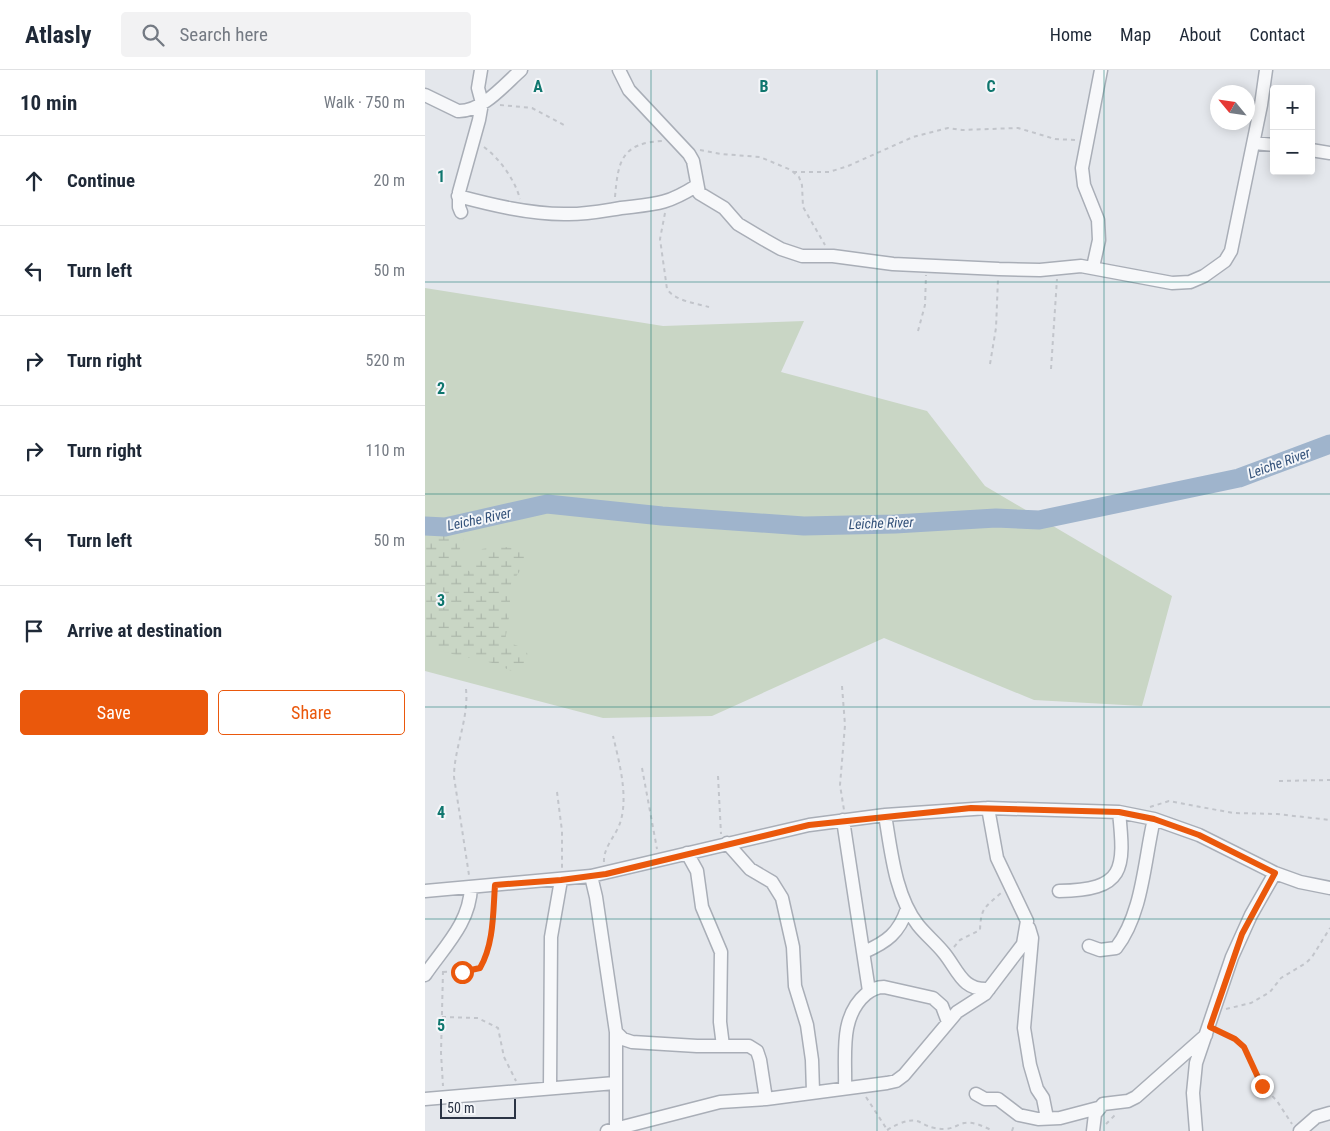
<!DOCTYPE html>
<meta charset="utf-8">
<style>
body{margin:0;font-family:"Roboto Condensed",sans-serif;background:#f2f2f3;color:#1f2937}
.controls{position:absolute;right:15px;top:15px;display:grid;overflow:hidden;border-radius:5px;box-shadow:0 2px 12px #0003}
.controls button{width:45px;height:45px;display:grid;place-items:center;padding:0;border:0;border-bottom:1px solid #e0e1e3;background:#fff;color:#1f2937;font:25px sans-serif}
.compass{position:absolute;left:785px;top:15px;width:45px;height:45px;border-radius:50%;background:#fff;box-shadow:0 2px 12px #0003;rotate:299deg}
.scale{position:absolute;left:15px;bottom:12px;width:76px;box-sizing:border-box;padding-left:5px;border:2px solid #2b3445;border-top:0;font-size:14px;line-height:18px;white-space:nowrap;color:#2b3445;-webkit-text-stroke:4px #f4f6f9;paint-order:stroke}
.stop{position:absolute;width:15px;height:15px;margin:-11px;border:4px solid #ea580c;border-radius:50%;background:#fff}
.stop.end{background:#ea580c;border-color:#fff;box-shadow:0 1px 5px #0008}
.list{margin:0;padding:0;list-style:none}
h2{display:flex;justify-content:space-between;align-items:center;height:65px;margin:0;padding:0 20px;font-size:21px}
h2 small{font-size:16px;font-weight:400;color:#747a83}
.list li{display:grid;grid-template-columns:32px 1fr auto;gap:15px;align-items:center;box-sizing:border-box;height:90px;padding:0 20px;border-top:1px solid #e0e1e3}
.list b{display:block;font-size:19px;white-space:nowrap}
.list em{font-size:16px;font-style:normal;color:#747a83}
.actions{display:flex;gap:10px;padding:15px 20px}
.actions a{flex:1;padding:11px 0;border:1px solid #ea580c;border-radius:5px;text-align:center;font-size:18px;color:#ea580c}
.actions .main{background:#ea580c;color:#fff}
.icon{flex:none;width:28px;height:28px;fill:none;stroke:currentColor;stroke-width:2;stroke-linecap:round;stroke-linejoin:round}
.map{position:relative;flex:none;width:905px;height:1061px;overflow:hidden}
header{display:flex;align-items:center;gap:30px;box-sizing:border-box;height:70px;padding:0 25px;background:#fff;border-bottom:1px solid #e0e1e3}
header strong{font-size:24px}
nav{display:flex;gap:28px;margin-inline-start:auto;font-size:18px}
.search{width:350px;height:45px;background:#f2f2f3;display:flex;align-items:center;gap:12px;box-sizing:border-box;padding:0 18px;border-radius:5px;color:#747a83;font-size:19px}
main{display:flex}
aside{flex:1;background:#fff}
.map>svg:first-child{display:block}
.grass{fill:#c9d6c5}
.wetland{fill:url(#wetland-marsh)}
.lines{fill:none;stroke-linecap:round;stroke-linejoin:round}
.river{stroke:#9fb4cc;stroke-width:19}
.street-casing{stroke:#a9aeb7;stroke-width:15}
.path{stroke:#c2c5cb;stroke-width:2;stroke-dasharray:4 4;stroke-linecap:butt}
.street{stroke:#f7f8fa;stroke-width:12}
.route{stroke:#ea580c;stroke-width:6}
.grid{fill:none;stroke:#0f766e;stroke-width:1;stroke-opacity:0.55}
.labels{text-anchor:middle;dominant-baseline:central;stroke-width:4;stroke-linejoin:round;paint-order:stroke}
.water-label{font-size:14px;font-style:italic;fill:#34527a;stroke:#f4f6f9}
.grid-label{font-size:16px;text-anchor:middle;font-weight:bold;fill:#0f766e;stroke:#f4f6f9;stroke-width:4;stroke-linejoin:round;paint-order:stroke}
</style>
<header>
<strong>Atlasly</strong>
<div class="search"><svg class="icon" aria-label="search" viewBox="0 0 24 24"><circle cx="10" cy="10" r="6"/><path d="M15 15l6 6"/></svg>Search here</div>
<nav><a>Home</a><a>Map</a><a>About</a><a>Contact</a></nav>
</header>
<main>
<aside>
<h2>10 min<small>Walk · 750 m</small></h2>
<ul class="list">
<li><svg class="icon" aria-label="ahead" viewBox="0 0 24 24"><path d="M12 20V5M6 11l6-6 6 6"/></svg><div><b>Continue</b></div><em>20 m</em></li>
<li><svg class="icon" aria-label="left" viewBox="0 0 24 24"><path d="M17 20v-9H6M10 6l-5 5 5 5"/></svg><div><b>Turn left</b></div><em>50 m</em></li>
<li><svg class="icon" aria-label="right" viewBox="0 0 24 24"><path d="M7 20v-9h11M14 6l5 5-5 5"/></svg><div><b>Turn right</b></div><em>520 m</em></li>
<li><svg class="icon" aria-label="right" viewBox="0 0 24 24"><path d="M7 20v-9h11M14 6l5 5-5 5"/></svg><div><b>Turn right</b></div><em>110 m</em></li>
<li><svg class="icon" aria-label="left" viewBox="0 0 24 24"><path d="M17 20v-9H6M10 6l-5 5 5 5"/></svg><div><b>Turn left</b></div><em>50 m</em></li>
<li><svg class="icon" aria-label="arrive" viewBox="0 0 24 24"><path d="M6 21V4h12l-3 4 3 4H6"/></svg><div><b>Arrive at destination</b></div></li>
</ul>
<div class="actions"><a class="main">Save</a><a>Share</a></div>
</aside>
<div class="map">
<svg width="905" height="1061" viewBox="0 0 905 1061">
<defs>
<pattern id="wetland-marsh" width="20" height="14" patternUnits="userSpaceOnUse" patternTransform="scale(1.25)"><rect width="20" height="14" fill="#c9d6c5"/><path d="M1 5h8M5 5V1M11 12h8M15 12V8" fill="none" stroke="#adb8ab"/></pattern>
</defs>
<rect width="100%" height="100%" fill="#e4e7ec"/>
<path class="grass" d="M0 218 238 256 379 251 356 302 502 341 560 416 747 526 717 636 609 630 459 568 287 646 178 648 0 601Z"/>
<path class="wetland" d="M32 448 50 450C40 469 23 485 45 502L57 479C76 476 89 475 105 486L86 514 84 547 80 571 101 579 104 590 86 601 72 594 27 584 0 571V451L11 452Z"/>
<g class="lines">
<path class="river" d="M0 456 20 457 122 434 237 446 379 456 470 454 571 448 614 450 814 408 905 374"/>
<defs>
<path id="street" d="M194 0 204 20 264 84 268 91 274 123 299 138 313 154 340 170 356 179 377 186H408L468 194 574 199 615 200 656 196 747 213 765 212 779 206 800 191 806 181 836 35 841 0
M0 25 33 41C57 42 79 15 96 0
M829 73 849 75
M886 80 905 83
M33 126C67 135 104 144 139 144 158 145 177 141 196 138 230 134 241 135 271 116
M36 142 34 137V122L54 50 57 33 53 18 56 0
M668 197 674 170 673 150 659 115 657 98 676 0
M460 745C466 780 470 826 493 855 501 865 511 873 519 883 533 900 537 921 564 919
M418 750 444 921
M302 773 325 799 347 812 357 828 368 877 370 916 382 955 387 990 388 1022
M262 783 272 801 277 837 296 882 295 952 298 976
M166 806 171 827 191 962 198 969 207 972 272 976H324L332 981 335 990 341 1029
M0 821 166 806 384 755 460 745 563 738 694 742 729 749 774 765 850 803 875 812 905 818
M634 821C700 820 700 800 694 742
M604 858 607 868 599 958 605 995 612 1019 618 1028 622 1048
M664 876 675 880 691 878C718 843 719 791 729 749
M439 882C462 872 474 863 482 839
M0 905C19 877 45 853 46 817
M191 962V1061
M420 1017C421 985 414 947 441 924 447 919 452 917 459 917L508 928 517 936 523 952
M125 1018 126 867 136 810
M551 1024 560 1029H573L594 1045 613 1049 635 1048 673 1038
M0 1029 190 1013
M182 1061 295 1032 341 1029 462 1013 471 1011 479 1005 532 942 560 924 598 874 602 851 572 788 563 738
M668 1061 670 1044 678 1034 703 1031 711 1027 781 965
M771 1061 768 1023 771 993 807 887 826 845 850 803
M875 1061 891 1047 905 1043"/>
</defs>
<use href="#street" class="street-casing"/>
<path class="path" d="M75 35 107 38 141 56
M59 77C75 89 90 110 95 129
M275 80 296 84 335 87 366 100 374 107 377 115 378 137 400 175
M368 102H404L423 96 488 67 523 58 537 60 593 58 630 69 651 70
M190 127C193 92 196 73 237 71
M240 143 235 169 242 219C250 231 270 233 284 237
M493 261 500 235 501 205
M565 294 571 258 573 209
M626 299 632 209
M417 616 420 655 415 715 419 740
M41 619C44 649 29 678 29 707L44 805
M217 698 232 779
M293 706 296 764
M854 711 905 710
M132 722 137 761V798
M725 737 744 731 808 743 852 744 905 750
M179 792C178 777 192 765 196 750 203 724 194 691 188 666
M529 877 535 870 555 860C556 838 559 838 576 823
M18 901 16 983 18 1016
M18 902 48 901 55 898 65 871 69 825
M801 939 826 933 845 922 856 908 881 893 887 887 905 858
M17 947 53 948 73 958 79 987 91 1011
M794 960 810 969 819 977 833 1011 852 1031 867 1054
M441 1027 463 1061
M681 1054 692 1043
M462 1060C499 1039 490 1059 520 1059 527 1059 532 1055 539 1053 548 1051 560 1057 568 1061
M587 1061 589 1055"/>
<use href="#street" class="street"/>
</g>
<g class="lines">
<path class="route" d="M37 902 55 898C69 874 68 842 70 815L136 810 181 804 384 755 546 738 694 742 729 749 774 765 850 803 817 864 785 957 810 969 819 977 837 1016"/>
</g>
<path class="grid" d="M226 0V1061M452 0V1061M679 0V1061M0 212H905M0 424H905M0 637H905M0 849H905"/>
<g class="labels">
<g class="water-label">
<text transform="translate(854 393) rotate(-20)">Leiche River</text>
<text transform="translate(54 449) rotate(-12)">Leiche River</text>
<text transform="translate(456 453) rotate(-2)">Leiche River</text>
</g>
</g>
<g class="grid-label">
<text x="113" y="22">A</text>
<text x="339" y="22">B</text>
<text x="566" y="22">C</text>
<text x="16" y="112">1</text>
<text x="16" y="324">2</text>
<text x="16" y="536">3</text>
<text x="16" y="748">4</text>
<text x="16" y="961">5</text>
</g>
</svg>
<div class="controls">
<button>+</button>
<button>−</button>
</div>
<svg class="compass" viewBox="-18 -18 36 36"><path d="M0-13l5 13h-10z" fill="#e53935"/><path d="M0 13l5-13h-10z" fill="#747a83"/></svg>
<div class="scale">50 m</div>
<div class="stop" style="left:37px;top:902px"></div>
<div class="stop end" style="left:837px;top:1016px"></div>
</div>
</main>
